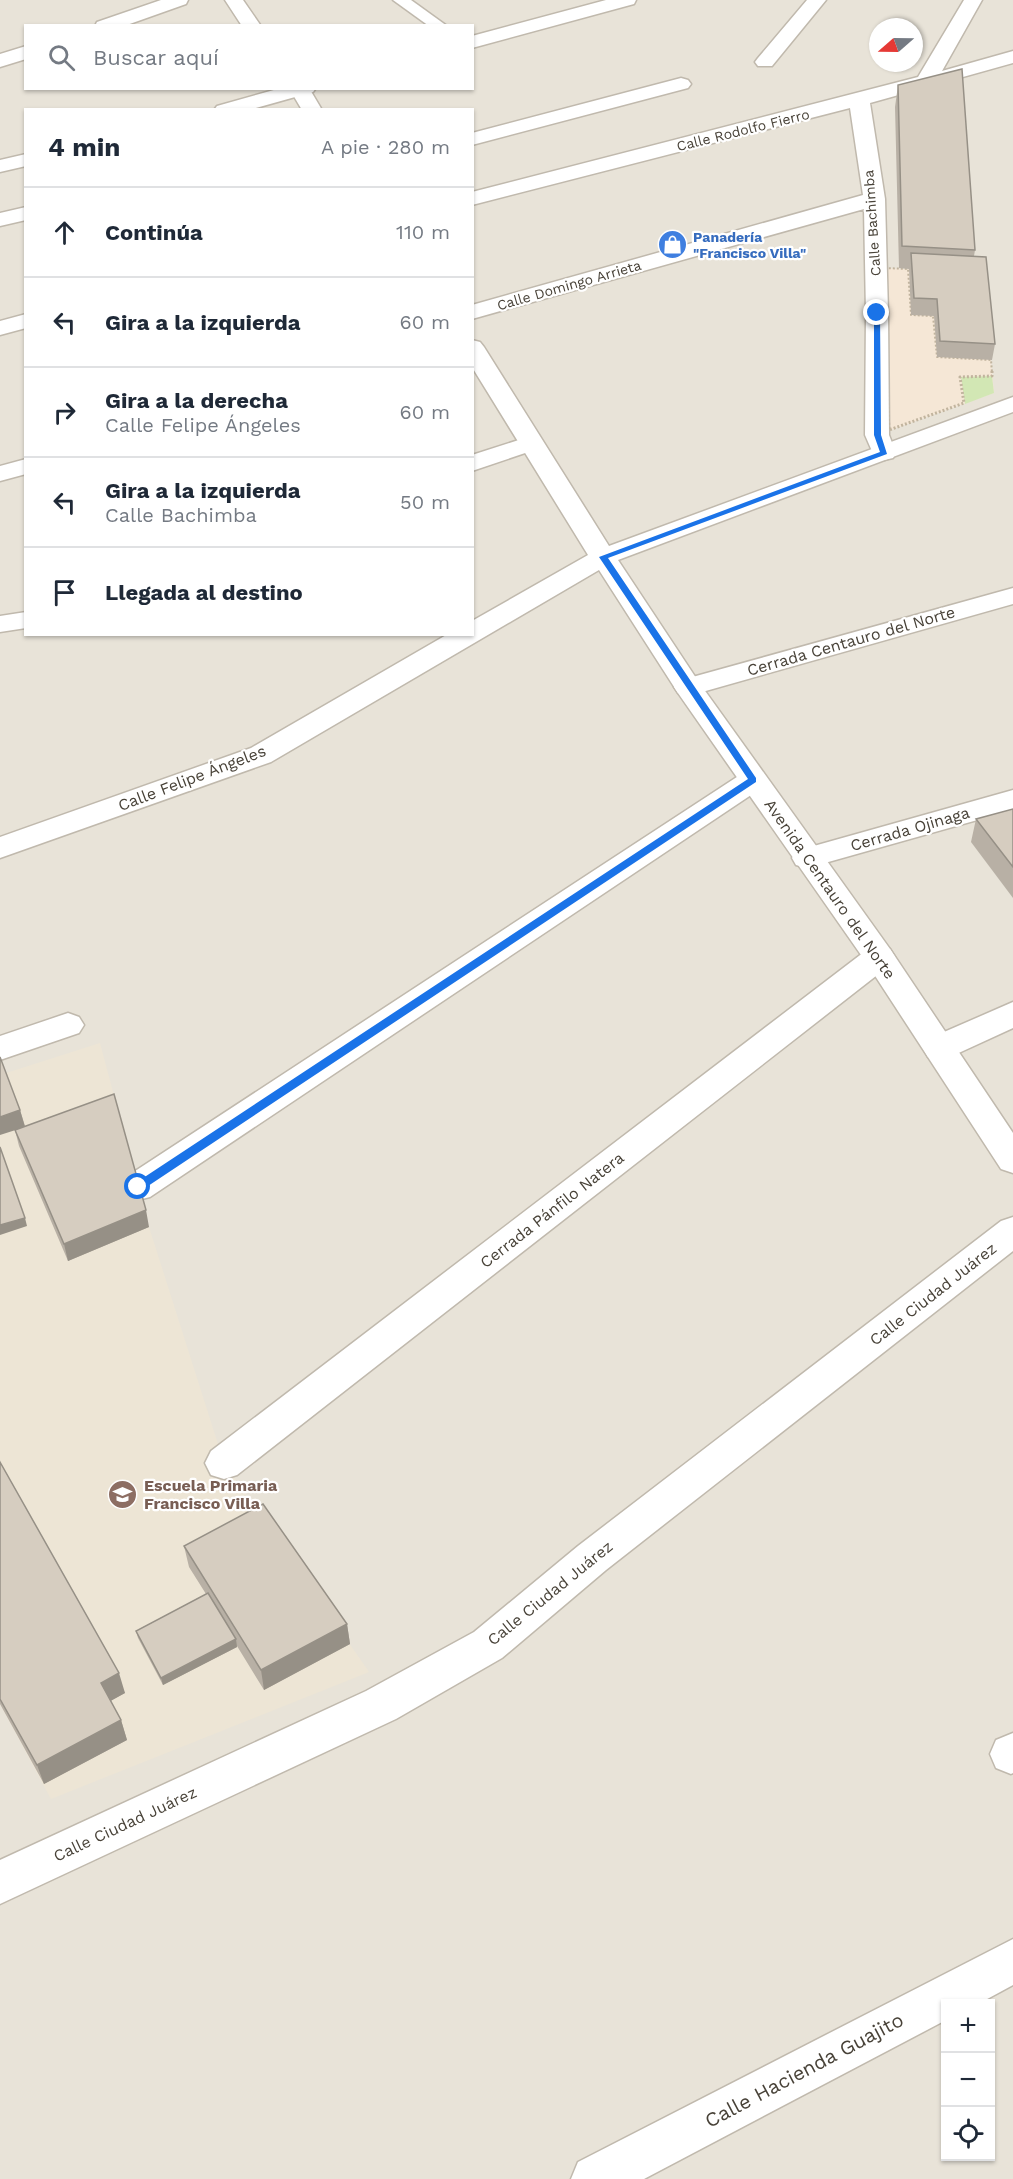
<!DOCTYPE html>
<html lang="es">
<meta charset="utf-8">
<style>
body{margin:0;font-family:"Work Sans",sans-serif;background:#f2f2f3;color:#1f2937}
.controls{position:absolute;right:18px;bottom:18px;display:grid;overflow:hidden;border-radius:0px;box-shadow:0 2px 4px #0004}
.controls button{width:54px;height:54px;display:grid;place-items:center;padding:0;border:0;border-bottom:2px solid #e0e1e3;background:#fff;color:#1f2937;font:30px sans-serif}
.compass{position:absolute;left:869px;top:18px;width:54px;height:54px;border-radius:50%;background:#fff;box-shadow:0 2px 4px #0004;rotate:250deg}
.stop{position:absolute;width:18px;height:18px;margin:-14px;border:4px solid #1a73e8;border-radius:50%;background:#fff}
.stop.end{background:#1a73e8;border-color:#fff;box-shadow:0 2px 6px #0008}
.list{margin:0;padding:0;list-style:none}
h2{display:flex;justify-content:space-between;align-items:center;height:78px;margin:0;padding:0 24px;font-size:26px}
h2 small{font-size:20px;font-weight:400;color:#747a83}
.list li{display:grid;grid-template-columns:39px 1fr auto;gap:18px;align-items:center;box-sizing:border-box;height:90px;padding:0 24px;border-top:2px solid #e0e1e3}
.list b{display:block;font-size:22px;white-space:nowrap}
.list p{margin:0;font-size:20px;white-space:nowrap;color:#747a83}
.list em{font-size:20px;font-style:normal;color:#747a83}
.icon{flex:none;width:33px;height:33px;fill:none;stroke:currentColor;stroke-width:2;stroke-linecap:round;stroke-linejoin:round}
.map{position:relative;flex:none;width:1013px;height:2179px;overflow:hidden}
.search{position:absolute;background:#fff;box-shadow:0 2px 4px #0004;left:24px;top:24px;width:450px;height:66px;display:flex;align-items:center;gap:15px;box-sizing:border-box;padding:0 21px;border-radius:0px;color:#747a83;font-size:22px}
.panel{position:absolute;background:#fff;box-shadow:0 2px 4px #0004;left:24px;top:108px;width:450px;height:528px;border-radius:0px}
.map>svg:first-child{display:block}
.residential{fill:#e8e3d8;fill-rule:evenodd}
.commercial{fill:#f5e7d6}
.education{fill:#ede5d5}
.green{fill:#d2e7b4}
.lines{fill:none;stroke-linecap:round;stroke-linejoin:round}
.service-casing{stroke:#c0b9ad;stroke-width:3}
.pedestrian-casing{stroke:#c0b9ad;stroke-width:3}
.minor-casing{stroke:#c0b9ad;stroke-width:3}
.tertiary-casing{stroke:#c0b9ad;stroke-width:3}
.path-far1{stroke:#c1b49e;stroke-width:2;stroke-dasharray:2 2;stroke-linecap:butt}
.path{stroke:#c1b49e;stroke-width:3;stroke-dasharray:2 2;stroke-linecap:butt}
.service{fill:#fff;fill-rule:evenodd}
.pedestrian{fill:#fff;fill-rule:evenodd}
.minor{fill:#fff;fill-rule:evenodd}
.tertiary{fill:#fff;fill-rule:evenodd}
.wall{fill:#b8b0a5}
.shaded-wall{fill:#969086}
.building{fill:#d6cdc0;stroke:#969086;stroke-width:1.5}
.route{fill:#1a73e8}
.labels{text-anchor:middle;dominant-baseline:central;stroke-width:4.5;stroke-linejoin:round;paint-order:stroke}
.far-street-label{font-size:14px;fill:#484238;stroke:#fff}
.far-shop-label{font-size:14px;font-weight:bold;fill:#366cbe;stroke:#fff;text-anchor:start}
.street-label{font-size:16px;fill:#484238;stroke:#fff}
.education-label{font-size:16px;font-weight:bold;fill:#785e54;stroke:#fff;text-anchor:start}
.near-street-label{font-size:20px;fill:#484238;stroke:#fff}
</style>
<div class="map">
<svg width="1013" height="2179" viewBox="0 0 1013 2179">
<rect width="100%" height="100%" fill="#f5f1ea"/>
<path class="residential" d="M0 0H1013V2179H0ZM26 26H472V88H26ZM878 27H914V63H878ZM26 110H472V634H26ZM946 2004H990V2156H946Z"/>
<path class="commercial" d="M885 268 983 273 994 393 888 431Z"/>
<path class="education" d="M100 1043 149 1227 224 1463 369 1672 51 1799 0 1704V1075Z"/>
<path class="green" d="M992 376 994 393 965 404 961 377Z"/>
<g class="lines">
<defs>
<path id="service" d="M393 0H411L447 26H429Z"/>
<path id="pedestrian" d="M877 306 885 308 888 313 889 435 896 453 893 458 884 460 875 458 865 435 866 313 869 308Z"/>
<path id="minor" d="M161 0H188L186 4 124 26H95L97 22Z
M606 0H636L634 4 472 48V36Z
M807 0H826L772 66H758L755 62 758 58Z
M964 0H982L942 71 1013 51V63L870 103 885 199 888 313 885 318 877 320 869 318 866 313 864 209 472 319V305L863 195 850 108 472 205V192L918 77Z
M26 46V59L0 67V54Z
M681 78 688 80 691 84 688 88 472 145V133Z
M281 88H316L313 92 249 110H214L217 106Z
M26 154V166L0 172V160Z
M26 207V220L0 226V213Z
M26 314V328L0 335V321Z
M531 436 540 438 543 443 540 448 472 471V455Z
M26 459V474L0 481V466Z
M1013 588V604L688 696 678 693 674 687 678 681Z
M26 612V628L0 632V616Z
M753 770 763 773 767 780 763 787 150 1197 138 1200 126 1197 121 1187 126 1177 743 773Z
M1013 790V810L807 868 796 865 792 858 796 851Z
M879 946 890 949 895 957 890 965 237 1475 224 1479 211 1475 205 1463 211 1451 868 949Z
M1013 1002V1028L950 1057 939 1060 928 1057 923 1048 928 1039Z
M68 1013 79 1017 84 1025 79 1033 0 1060V1036Z
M1013 1217V1251L606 1570 502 1658 396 1719 0 1904V1860L366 1691 474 1632 578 1546 1001 1221Z
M1013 1733V1773L1011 1774 996 1768 990 1754 996 1740Z
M1013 1939V1985L978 2004H946V2020L644 2179H571L578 2162Z"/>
<path id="tertiary" d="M225 0H243L261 26H242Z
M289 88H309L322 110H302Z
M472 340 480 342 484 347 609 546 1013 397V412L618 560 698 681 890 949 1013 1133V1173L1001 1169 868 965 678 693 599 570 271 762 0 858V837L251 748 448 634H472V621L588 555 472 367Z"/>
</defs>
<use href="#service" class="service-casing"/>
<use href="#pedestrian" class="pedestrian-casing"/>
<use href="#minor" class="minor-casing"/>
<use href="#tertiary" class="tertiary-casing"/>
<path class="path-far1" d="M886 373 883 322 886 268 908 269 911 315 933 316 937 357 991 360 992 373"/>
<path class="path" d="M886 371 889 430 964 403 960 377 992 376V371"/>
<use href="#service" class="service"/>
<use href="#pedestrian" class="pedestrian"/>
<use href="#minor" class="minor"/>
<use href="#tertiary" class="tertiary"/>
</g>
<path class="wall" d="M898 85 975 250 974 256 995 344 992 360 937 357 934 316 911 315 909 269 899 268 895 107Z
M1013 809V898L971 842 976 819Z
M20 1110 25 1126 149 1227 68 1261 19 1146 15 1130Z
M0 1462 125 1693 110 1701 121 1720 127 1740 44 1784 0 1704Z
M184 1546 347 1624 350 1644 264 1690 237 1646V1647L163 1685 138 1638 136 1631 206 1594 189 1567Z"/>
<path class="shaded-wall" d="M20 1110 25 1127 0 1135V1117Z
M146 1210 149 1227 68 1261 64 1244Z
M25 1218 27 1226 0 1235V1225Z
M347 1624 350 1644 264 1690 261 1670Z
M236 1639 237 1647 163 1685 161 1678Z
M119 1673 125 1693 107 1703 101 1683Z
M121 1720 127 1740 44 1784 37 1765Z"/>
<path class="building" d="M962 69 975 250 902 246 898 85Z
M911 253 986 257 995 344 940 341 937 299 914 298Z
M1013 809V867L976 819Z
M0 1057 20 1110 0 1117Z
M114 1094 146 1210 64 1244 15 1130Z
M0 1147 25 1218 0 1225Z
M0 1462 119 1673 101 1683 121 1720 37 1765 0 1699Z
M263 1504 347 1624 261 1670 184 1546Z
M208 1593 236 1639 161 1678 136 1631Z"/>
<path class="route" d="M877 311 880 313 881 435 887 454 608 558 756 778V782L142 1190H134V1184L748 779 599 557 880 452 874 435V313Z"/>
<defs>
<symbol id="shop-disc" viewBox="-11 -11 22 22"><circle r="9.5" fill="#3f7fe0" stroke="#fff"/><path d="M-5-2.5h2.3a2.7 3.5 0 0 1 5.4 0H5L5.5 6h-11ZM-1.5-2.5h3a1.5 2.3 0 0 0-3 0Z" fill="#fff"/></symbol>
<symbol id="school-disc" viewBox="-11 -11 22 22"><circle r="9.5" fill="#8d6e63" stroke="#fff"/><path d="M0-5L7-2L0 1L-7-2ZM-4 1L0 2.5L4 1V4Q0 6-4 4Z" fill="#fff"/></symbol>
</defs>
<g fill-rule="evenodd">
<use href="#shop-disc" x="656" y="228" width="33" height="33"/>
<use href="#school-disc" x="106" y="1478" width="33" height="33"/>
</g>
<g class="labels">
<g class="far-street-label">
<text transform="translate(743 130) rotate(-14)">Calle Rodolfo Fierro</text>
<text transform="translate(872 223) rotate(-94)">Calle Bachimba</text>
<text transform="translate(569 285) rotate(-16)">Calle Domingo Arrieta</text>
</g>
<g class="far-shop-label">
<text x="693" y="237">Panadería<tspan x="693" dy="16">"Francisco Villa"</tspan></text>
</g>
<g class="street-label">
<text transform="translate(851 641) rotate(-16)">Cerrada Centauro del Norte</text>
<text transform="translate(192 778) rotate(-21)">Calle Felipe Ángeles</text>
<text transform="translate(910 829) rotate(-16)">Cerrada Ojinaga</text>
<text transform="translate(830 889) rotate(55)">Avenida Centauro del Norte</text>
<text transform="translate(552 1210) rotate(-38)">Cerrada Pánfilo Natera</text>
<text transform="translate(933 1294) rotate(-38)">Calle Ciudad Juárez</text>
<text transform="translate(550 1593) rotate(-39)">Calle Ciudad Juárez</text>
<text transform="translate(125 1824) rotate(-25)">Calle Ciudad Juárez</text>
</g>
<g class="education-label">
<text x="144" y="1485">Escuela Primaria<tspan x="144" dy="18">Francisco Villa</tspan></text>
</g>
<g class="near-street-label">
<text transform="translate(804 2070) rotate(-28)">Calle Hacienda Guajito</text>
</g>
</g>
</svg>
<div class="controls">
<button>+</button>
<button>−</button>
<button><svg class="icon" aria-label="locate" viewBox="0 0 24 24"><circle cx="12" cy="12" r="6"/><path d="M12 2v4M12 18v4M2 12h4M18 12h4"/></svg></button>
</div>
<svg class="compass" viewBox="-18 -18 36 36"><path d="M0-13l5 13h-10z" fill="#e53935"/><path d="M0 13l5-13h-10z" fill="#747a83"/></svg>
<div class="stop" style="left:138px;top:1187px"></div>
<div class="stop end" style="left:877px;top:313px"></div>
<div class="search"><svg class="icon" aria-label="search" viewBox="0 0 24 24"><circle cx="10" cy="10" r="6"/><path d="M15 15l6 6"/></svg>Buscar aquí</div>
<section class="panel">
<h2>4 min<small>A pie · 280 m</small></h2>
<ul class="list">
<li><svg class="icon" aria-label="ahead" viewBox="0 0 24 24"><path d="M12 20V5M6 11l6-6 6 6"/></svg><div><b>Continúa</b></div><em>110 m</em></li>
<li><svg class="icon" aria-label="left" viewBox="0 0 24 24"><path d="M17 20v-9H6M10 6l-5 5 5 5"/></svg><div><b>Gira a la izquierda</b></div><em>60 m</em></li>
<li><svg class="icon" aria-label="right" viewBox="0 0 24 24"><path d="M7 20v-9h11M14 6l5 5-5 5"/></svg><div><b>Gira a la derecha</b><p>Calle Felipe Ángeles</p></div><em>60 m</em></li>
<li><svg class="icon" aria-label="left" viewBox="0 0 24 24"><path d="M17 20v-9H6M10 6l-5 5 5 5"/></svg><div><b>Gira a la izquierda</b><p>Calle Bachimba</p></div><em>50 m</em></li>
<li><svg class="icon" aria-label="arrive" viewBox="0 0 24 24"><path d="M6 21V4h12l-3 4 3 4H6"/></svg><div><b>Llegada al destino</b></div></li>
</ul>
</section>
</div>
